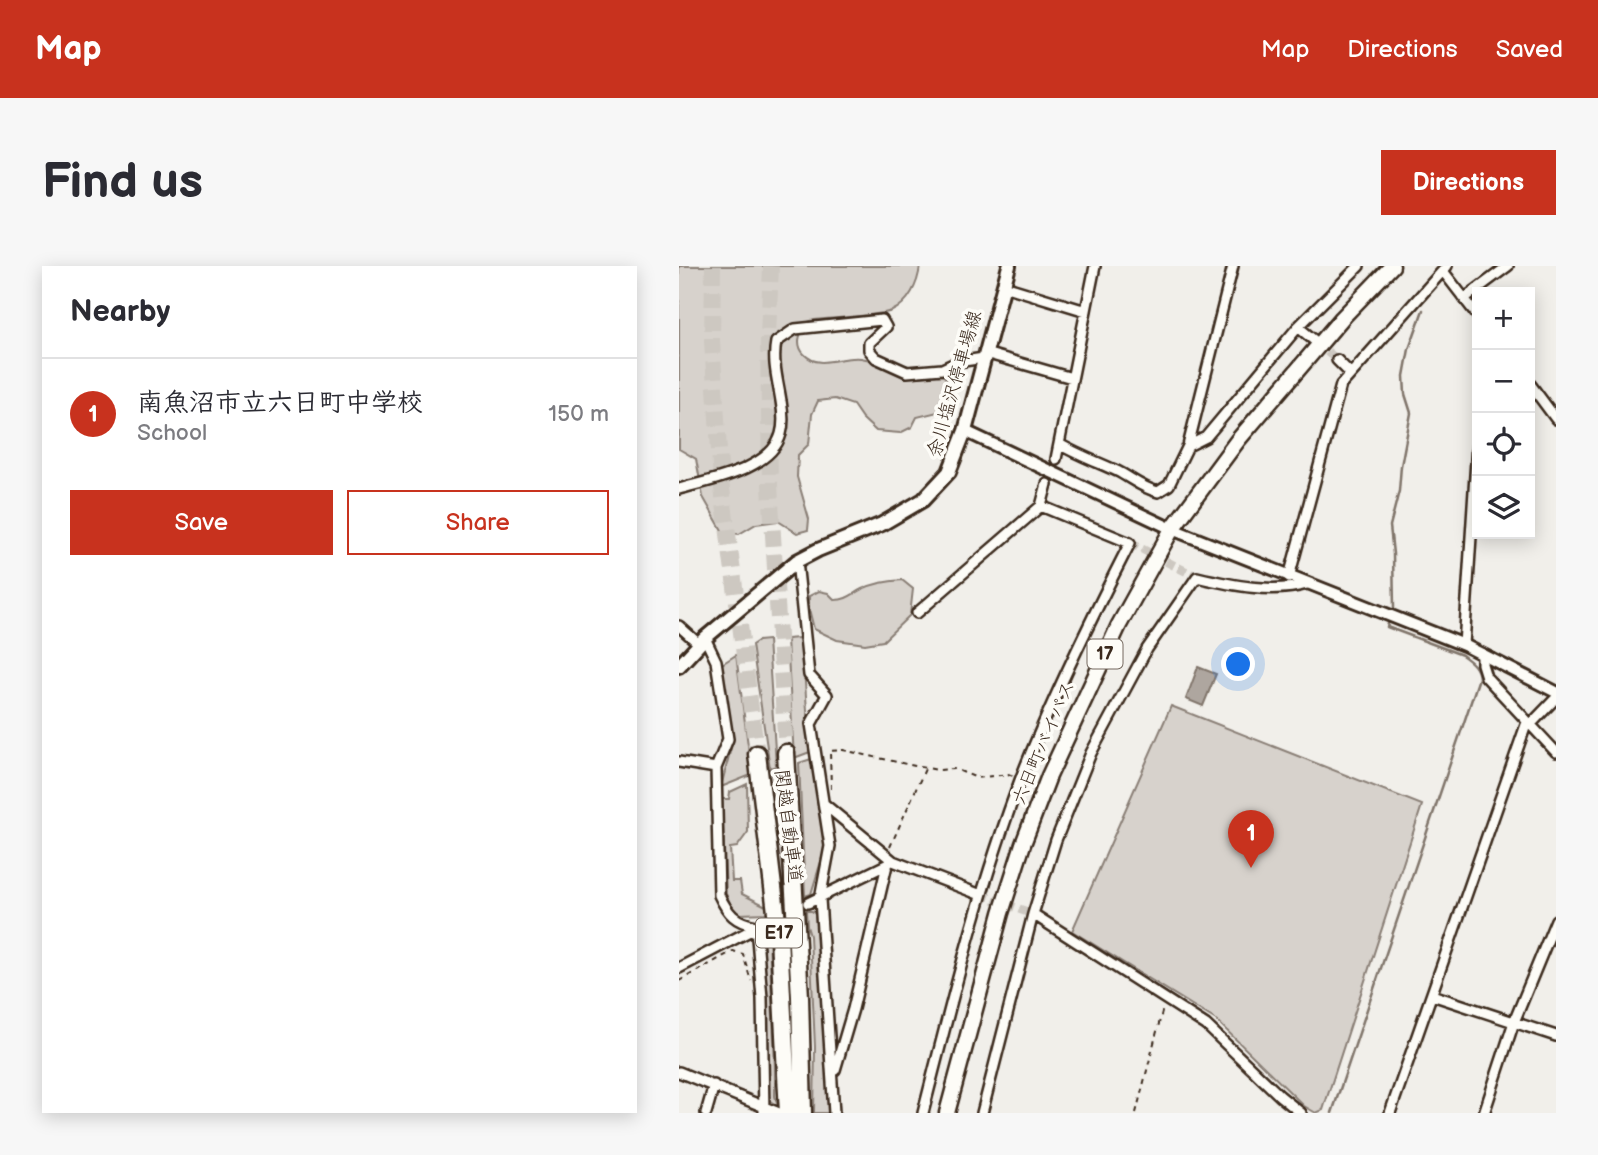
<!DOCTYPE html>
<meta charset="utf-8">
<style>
body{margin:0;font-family:"Balsamiq Sans","Klee One",sans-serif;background:#f7f7f7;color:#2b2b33}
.controls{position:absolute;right:21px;top:21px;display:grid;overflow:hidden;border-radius:0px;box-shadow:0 4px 18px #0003}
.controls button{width:63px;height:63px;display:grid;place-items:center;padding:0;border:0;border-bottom:2px solid #e1e1e2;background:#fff;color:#2b2b33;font:35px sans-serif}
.you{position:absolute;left:560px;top:399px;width:24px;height:24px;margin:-18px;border:5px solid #fff;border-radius:50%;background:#1a73e8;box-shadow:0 0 0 10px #1a73e833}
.badge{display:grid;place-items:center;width:46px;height:46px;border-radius:50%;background:#c8321e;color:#fff;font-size:23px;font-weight:700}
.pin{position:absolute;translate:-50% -58px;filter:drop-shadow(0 2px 4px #0008)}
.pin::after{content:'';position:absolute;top:37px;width:24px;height:21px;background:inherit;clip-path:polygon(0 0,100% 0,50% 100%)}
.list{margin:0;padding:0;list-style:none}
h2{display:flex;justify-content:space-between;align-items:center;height:91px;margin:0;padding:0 28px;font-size:30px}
h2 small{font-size:23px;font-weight:400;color:#7c7c81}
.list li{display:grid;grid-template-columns:46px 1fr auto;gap:21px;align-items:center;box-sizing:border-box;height:112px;padding:0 28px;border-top:2px solid #e1e1e2}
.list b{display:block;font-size:26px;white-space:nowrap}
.list p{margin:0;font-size:23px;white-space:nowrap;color:#7c7c81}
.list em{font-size:23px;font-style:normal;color:#7c7c81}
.actions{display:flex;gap:14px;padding:21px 28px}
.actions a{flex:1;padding:16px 0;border:2px solid #c8321e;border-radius:0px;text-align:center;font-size:24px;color:#c8321e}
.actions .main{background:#c8321e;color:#fff}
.icon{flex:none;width:38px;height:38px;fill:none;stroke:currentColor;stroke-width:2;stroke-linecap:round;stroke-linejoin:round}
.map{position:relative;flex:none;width:877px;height:847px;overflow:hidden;border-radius:0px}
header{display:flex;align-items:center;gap:42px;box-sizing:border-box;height:98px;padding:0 35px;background:#c8321e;color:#fff}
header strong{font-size:33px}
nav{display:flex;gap:38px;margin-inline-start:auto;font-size:24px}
.intro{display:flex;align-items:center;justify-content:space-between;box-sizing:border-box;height:168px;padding:0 42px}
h1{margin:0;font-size:49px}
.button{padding:18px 32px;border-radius:0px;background:#c8321e;color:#fff;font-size:24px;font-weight:700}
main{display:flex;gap:42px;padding:0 42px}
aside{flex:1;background:#fff;border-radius:0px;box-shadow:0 4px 18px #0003}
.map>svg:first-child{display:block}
.green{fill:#d7d2cc;stroke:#897e75;stroke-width:2}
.water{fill:#aea69f;stroke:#80746b;stroke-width:2}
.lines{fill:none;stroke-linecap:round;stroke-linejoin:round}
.stream{stroke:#80746b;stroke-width:2.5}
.minor-tunnel{stroke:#cdc8c1;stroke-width:9;stroke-dasharray:9 4.5;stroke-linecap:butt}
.motorway-tunnel{stroke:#cdc8c1;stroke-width:16;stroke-dasharray:16 8;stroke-linecap:butt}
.minor-casing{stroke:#3b2a1e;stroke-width:14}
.tertiary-casing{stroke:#3b2a1e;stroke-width:16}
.secondary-casing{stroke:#3b2a1e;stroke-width:18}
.trunk-casing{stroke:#3b2a1e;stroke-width:19}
.motorway-casing{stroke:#3b2a1e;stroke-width:21}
.path{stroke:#3b2a1e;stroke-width:2;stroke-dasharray:5 5;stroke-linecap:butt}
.minor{stroke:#fdfcf7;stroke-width:9}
.tertiary{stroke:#fdfcf7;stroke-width:10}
.secondary{stroke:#fdfcf7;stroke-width:12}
.trunk{stroke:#fdfcf7;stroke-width:14}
.motorway{stroke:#fdfcf7;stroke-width:16}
.labels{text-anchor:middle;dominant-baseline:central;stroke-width:7;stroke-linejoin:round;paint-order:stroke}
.shield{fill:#fdfcf7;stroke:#75695f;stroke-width:2}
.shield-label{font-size:18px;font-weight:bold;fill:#3b2a1e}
.street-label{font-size:19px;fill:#3b2a1e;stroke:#fdfcf7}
</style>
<header>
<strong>Map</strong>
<nav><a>Map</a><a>Directions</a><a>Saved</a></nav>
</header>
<div class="intro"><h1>Find us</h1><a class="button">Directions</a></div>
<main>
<aside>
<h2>Nearby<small></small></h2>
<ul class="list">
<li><span class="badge">1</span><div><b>南魚沼市立六日町中学校</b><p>School</p></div><em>150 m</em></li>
</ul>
<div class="actions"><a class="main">Save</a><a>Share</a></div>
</aside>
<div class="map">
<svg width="877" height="847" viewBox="0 0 877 847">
<rect width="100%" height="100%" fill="#f1efea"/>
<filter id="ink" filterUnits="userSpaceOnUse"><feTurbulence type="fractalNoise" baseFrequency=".0143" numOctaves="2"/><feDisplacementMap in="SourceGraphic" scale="14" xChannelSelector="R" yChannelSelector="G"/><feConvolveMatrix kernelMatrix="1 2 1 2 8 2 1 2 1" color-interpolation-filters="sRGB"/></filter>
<g filter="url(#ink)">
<path class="green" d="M0 0H241C239 18 230 37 213 45 200 50 152 52 135 54L126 57C121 68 116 78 125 88 141 105 162 89 182 92 193 94 203 97 213 102 218 104 222 108 227 110 239 114 252 107 265 110 275 122 274 130 267 144L238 151 233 161 221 167 197 165 183 152 174 139 156 133 139 135 133 148 130 178 119 189 118 211 130 253 129 264 118 267 99 255 77 258 60 268 44 266 24 231 17 193 0 183Z
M223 314 234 323 231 349 204 375 186 378 158 374 135 363 130 343V330L140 325 149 327 156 334C168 334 173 328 183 323 196 317 208 315 223 314Z
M120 372 123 375 131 486 115 492 108 373Z
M89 374 97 500 91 502 73 379 79 375Z
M57 389 70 487 72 488V509L42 521 54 474 42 403 43 398Z
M492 440 743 539 644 844 637 847 625 840 537 754 393 665Z
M132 493 147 579 132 628 126 630 120 497Z
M100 506 108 636 105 638 88 510Z
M68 518 69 566 58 581 51 582 53 615H61L63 628 87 640 88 647 60 648 52 640 47 628 43 533H50L51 526Z
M127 645H133L139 651 151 847H135L136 781 131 670 128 660Z
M90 664C91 718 97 774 96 830L99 840 91 835 90 830 88 733 81 675 84 668Z"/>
<path class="water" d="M519 401 537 408 524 440 507 433Z"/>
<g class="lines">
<path class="stream" d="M715 342 714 288 711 260 720 225 722 200 732 147 726 128 725 110 730 83 744 44
M653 847 800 412C799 400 792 396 783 389L708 361 709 358"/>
<path class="minor-tunnel" d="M638 77 658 94
M451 277 518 311
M302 629 354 648"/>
<path class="motorway-tunnel" d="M34 0 33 75 42 215 78 488
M92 0 89 70 91 219 107 487"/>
<defs>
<path id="minor" d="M764 5 798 49
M325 20 407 45
M786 32 829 0
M619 61 636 75
M306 87 393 112
M658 94 671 107
M851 118 877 153
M380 178C399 189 418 196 438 205 452 212 463 222 479 226L490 219 509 180 554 0
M509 180 527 171 619 61 680 0
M377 193 416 0
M0 223C31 214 92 204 102 168 105 158 104 146 102 135 99 115 93 96 97 76L116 63 203 54 207 61 190 77V84L197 92 228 106 263 103 278 96 305 92
M118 295 130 409 148 429 132 458 151 580 141 633 155 847
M610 311 662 119 768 0
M238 347 362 240 368 218
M0 360 20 378
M26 372 37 395 49 473 37 502 40 629C49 648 56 656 77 660
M785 379 798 178
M803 388V398L807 411 877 486
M851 459 877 432
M0 496 37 502
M145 538 214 595 302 629
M129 637 209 598
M354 648 527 759 601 830 622 847
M77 660 83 732 85 847
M0 702 84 658
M753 729 877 770
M156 804 174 743 208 599
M0 806 100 847
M27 847 35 819
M244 847C273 733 301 619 343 509 374 430 412 353 451 277L362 240
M303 847 354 648 377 574 412 487 468 383 518 311C552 319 594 328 628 318
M711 847 848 456
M805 847 835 756 877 654"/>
<path id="tertiary" d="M286 165 493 263 785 379 877 426"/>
<path id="secondary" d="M0 400 26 372 118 295 139 284 203 258 244 234 270 206 286 165 330 0"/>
<path id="trunk" d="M268 847 322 647 344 578 370 510 440 359 493 263 559 174 663 52 713 0"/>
<path id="motorway" d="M107 487 121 731 124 847
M78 488 100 671 109 847"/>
</defs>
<use href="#minor" class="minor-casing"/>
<use href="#tertiary" class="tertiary-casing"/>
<use href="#secondary" class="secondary-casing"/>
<use href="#trunk" class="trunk-casing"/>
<use href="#motorway" class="motorway-casing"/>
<path class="path" d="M152 523 151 485 164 484 236 500 259 504 276 503 298 512 329 508 334 510
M211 581 246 503
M0 715 54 685 64 688 72 715
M457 847 484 742"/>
<use href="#minor" class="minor"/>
<use href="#tertiary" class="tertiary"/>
<use href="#secondary" class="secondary"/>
<use href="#trunk" class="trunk"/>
<use href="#motorway" class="motorway"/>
</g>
</g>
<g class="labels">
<g class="shield">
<rect x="408.5" y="373.5" width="35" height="29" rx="5"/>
<rect x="77" y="652.5" width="46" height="29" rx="5"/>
</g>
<g class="shield-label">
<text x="426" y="388">17</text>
<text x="100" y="667">E17</text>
</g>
<g class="street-label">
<text transform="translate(276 118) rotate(-74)">余川塩沢停車場線</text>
<text transform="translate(365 477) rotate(-67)">六日町バイパス</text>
<text transform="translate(109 560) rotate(83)">関越自動車道</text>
</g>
</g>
</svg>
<div class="controls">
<button>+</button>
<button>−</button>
<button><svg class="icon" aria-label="locate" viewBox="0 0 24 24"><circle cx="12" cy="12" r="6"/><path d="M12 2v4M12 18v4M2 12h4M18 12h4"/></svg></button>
<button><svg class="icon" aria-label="layers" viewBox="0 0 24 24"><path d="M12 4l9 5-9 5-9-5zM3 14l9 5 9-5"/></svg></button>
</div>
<div class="you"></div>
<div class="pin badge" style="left:572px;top:602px">1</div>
</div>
</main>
